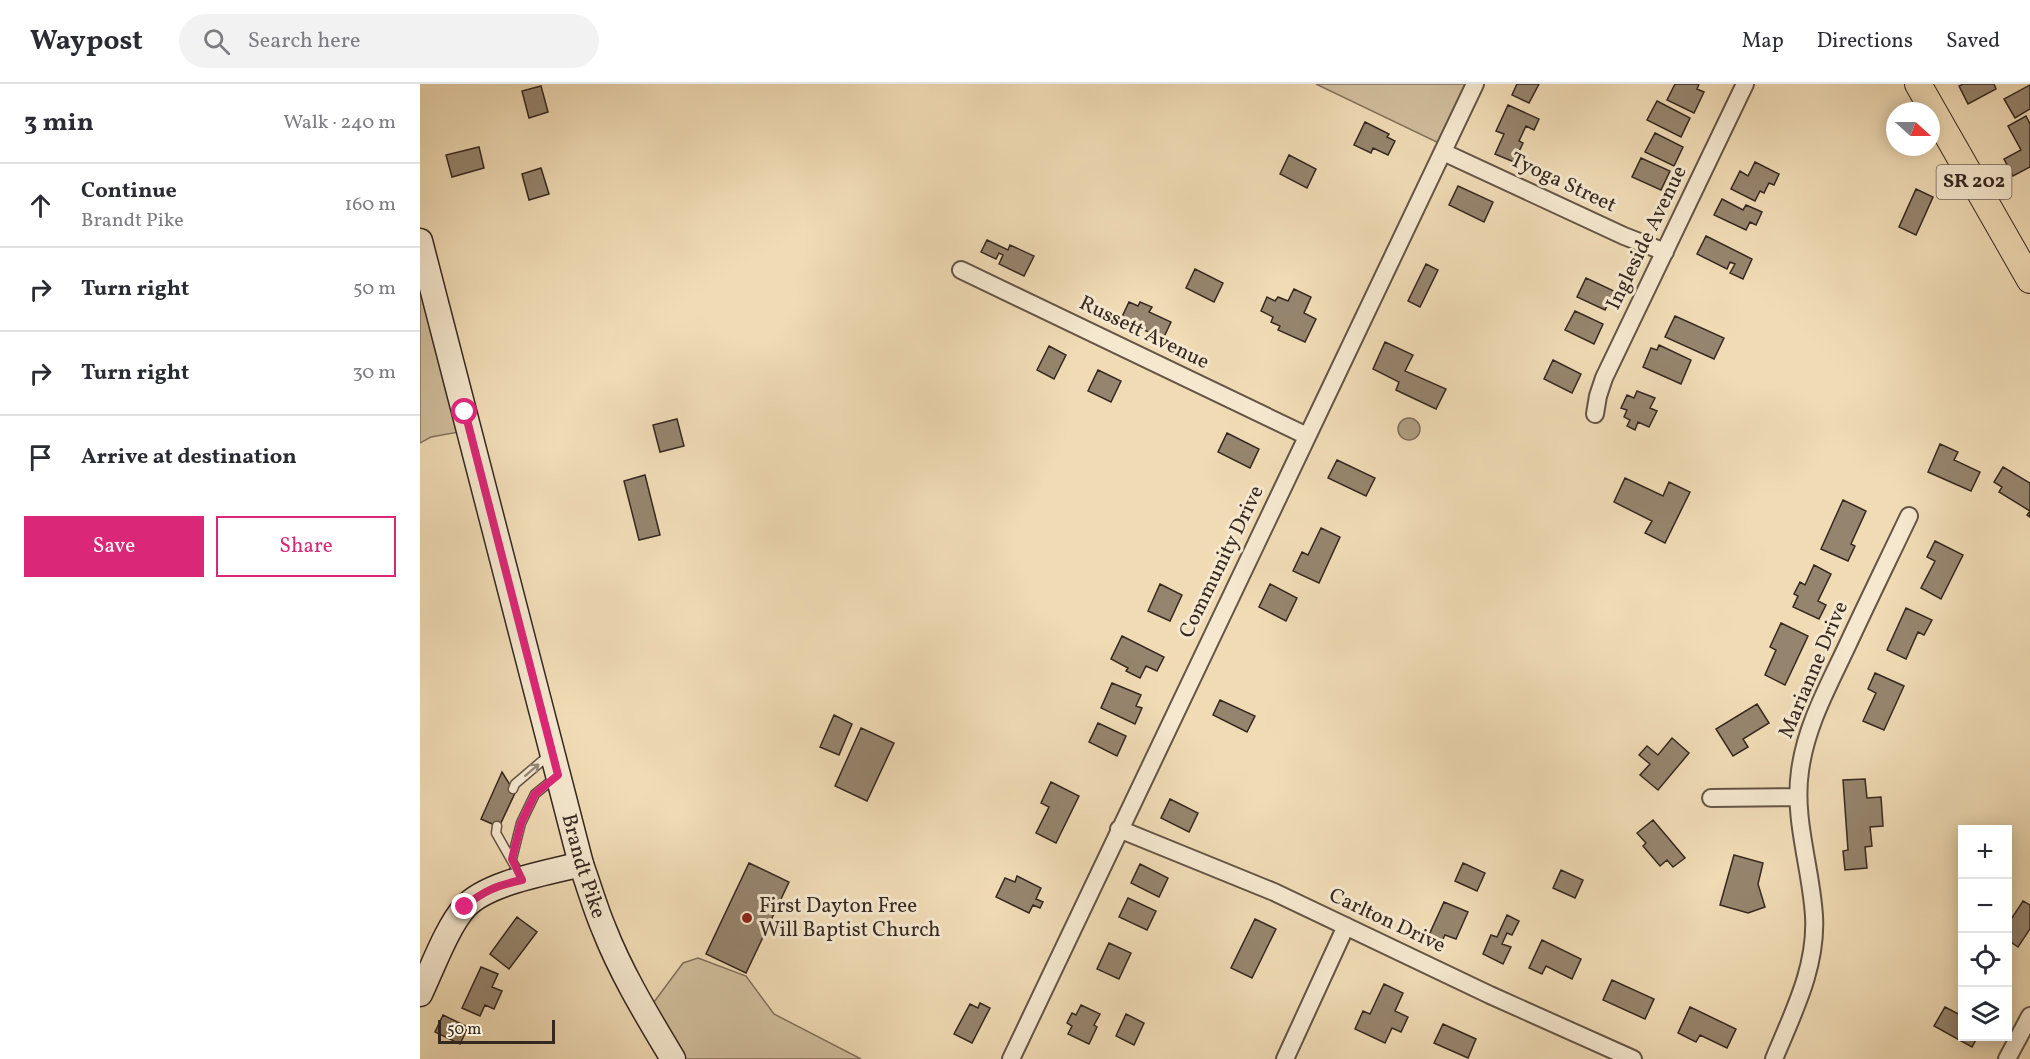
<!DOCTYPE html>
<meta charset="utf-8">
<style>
body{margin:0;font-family:Vollkorn,serif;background:#f2f2f3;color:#2b2b33}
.controls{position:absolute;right:18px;bottom:18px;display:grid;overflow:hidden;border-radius:0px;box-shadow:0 3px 15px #0003}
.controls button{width:54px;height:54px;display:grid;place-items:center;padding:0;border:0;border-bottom:2px solid #e1e1e2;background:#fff;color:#2b2b33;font:30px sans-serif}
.compass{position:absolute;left:1466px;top:18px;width:54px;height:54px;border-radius:50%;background:#fff;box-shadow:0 3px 15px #0003;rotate:111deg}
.scale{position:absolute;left:18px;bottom:15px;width:117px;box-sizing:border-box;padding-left:6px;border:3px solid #352821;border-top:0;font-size:16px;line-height:21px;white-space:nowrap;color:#352821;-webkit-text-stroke:4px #f5e8cf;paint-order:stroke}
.stop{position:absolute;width:18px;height:18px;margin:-14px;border:4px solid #db2777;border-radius:50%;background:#fff}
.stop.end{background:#db2777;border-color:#fff;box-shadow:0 2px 6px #0008}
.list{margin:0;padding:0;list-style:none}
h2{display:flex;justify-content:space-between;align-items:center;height:78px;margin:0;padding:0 24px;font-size:26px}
h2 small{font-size:20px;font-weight:400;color:#7c7c81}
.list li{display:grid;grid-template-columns:39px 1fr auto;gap:18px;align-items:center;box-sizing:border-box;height:84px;padding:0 24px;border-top:2px solid #e1e1e2}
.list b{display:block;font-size:22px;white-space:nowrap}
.list p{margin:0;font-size:20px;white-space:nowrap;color:#7c7c81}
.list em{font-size:20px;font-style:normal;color:#7c7c81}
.actions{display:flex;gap:12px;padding:18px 24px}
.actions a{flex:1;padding:14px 0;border:2px solid #db2777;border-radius:0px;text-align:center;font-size:21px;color:#db2777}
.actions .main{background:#db2777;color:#fff}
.icon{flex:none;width:33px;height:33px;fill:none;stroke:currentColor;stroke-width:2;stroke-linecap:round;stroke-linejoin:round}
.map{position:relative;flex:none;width:1610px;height:975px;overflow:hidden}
header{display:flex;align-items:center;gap:36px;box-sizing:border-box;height:84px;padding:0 30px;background:#fff;border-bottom:2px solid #e1e1e2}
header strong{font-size:28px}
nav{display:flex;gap:33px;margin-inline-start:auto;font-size:21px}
.search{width:420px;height:54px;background:#f2f2f3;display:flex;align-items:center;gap:15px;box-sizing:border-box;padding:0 21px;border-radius:33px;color:#7c7c81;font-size:22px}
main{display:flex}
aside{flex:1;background:#fff}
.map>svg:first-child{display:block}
.green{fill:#d0bd9c;stroke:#82725e;stroke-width:1.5}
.water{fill:#b09e83;stroke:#7f6f5c;stroke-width:1.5}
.building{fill:#96856e;stroke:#352821;stroke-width:1.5}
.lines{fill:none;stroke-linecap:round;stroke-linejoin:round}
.lane-casing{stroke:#645546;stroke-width:11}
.street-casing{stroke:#645546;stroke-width:20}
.secondary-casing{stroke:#352821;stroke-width:27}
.primary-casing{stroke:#352821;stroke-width:28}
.lane{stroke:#f5e8cf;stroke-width:8}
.street{stroke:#f5e8cf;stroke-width:16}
.secondary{stroke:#f5e8cf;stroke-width:24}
.primary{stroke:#f0dbb5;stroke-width:26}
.oneway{stroke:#958878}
.route{stroke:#db2777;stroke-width:8}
.poi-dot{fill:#8f2418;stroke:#f5e8cf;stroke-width:2}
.labels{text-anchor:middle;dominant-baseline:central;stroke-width:6;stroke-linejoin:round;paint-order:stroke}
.shield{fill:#f5e8cf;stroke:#6f6255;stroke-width:1.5}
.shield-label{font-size:20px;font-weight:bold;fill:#352821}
.street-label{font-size:21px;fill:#352821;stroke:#f5e8cf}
.poi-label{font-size:21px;fill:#352821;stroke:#f5e8cf;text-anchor:start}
</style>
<header>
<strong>Waypost</strong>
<div class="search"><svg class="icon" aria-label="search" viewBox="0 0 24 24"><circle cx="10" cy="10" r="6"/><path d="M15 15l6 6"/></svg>Search here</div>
<nav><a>Map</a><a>Directions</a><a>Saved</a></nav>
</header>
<main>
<aside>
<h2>3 min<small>Walk · 240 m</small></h2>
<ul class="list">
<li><svg class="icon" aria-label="ahead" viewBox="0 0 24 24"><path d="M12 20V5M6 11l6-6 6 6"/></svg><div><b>Continue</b><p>Brandt Pike</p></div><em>160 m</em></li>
<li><svg class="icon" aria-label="right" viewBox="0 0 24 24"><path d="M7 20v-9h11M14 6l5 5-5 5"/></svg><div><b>Turn right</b></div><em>50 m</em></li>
<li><svg class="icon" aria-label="right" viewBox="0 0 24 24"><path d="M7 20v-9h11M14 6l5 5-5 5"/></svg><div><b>Turn right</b></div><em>30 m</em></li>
<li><svg class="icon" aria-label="arrive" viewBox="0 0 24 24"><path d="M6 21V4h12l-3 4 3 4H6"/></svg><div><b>Arrive at destination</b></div></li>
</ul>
<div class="actions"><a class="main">Save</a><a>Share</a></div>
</aside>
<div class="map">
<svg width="1610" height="975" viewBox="0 0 1610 975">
<rect width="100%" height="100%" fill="#f0dbb5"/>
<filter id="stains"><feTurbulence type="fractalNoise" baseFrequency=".00333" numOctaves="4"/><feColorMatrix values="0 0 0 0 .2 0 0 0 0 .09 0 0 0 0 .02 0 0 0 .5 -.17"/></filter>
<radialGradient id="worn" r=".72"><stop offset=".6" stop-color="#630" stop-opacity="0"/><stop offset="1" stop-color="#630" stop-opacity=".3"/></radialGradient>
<path class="green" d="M896 0H1055L1025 62Z
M0 199 39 348 11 353 0 359Z
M278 874 326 892 354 930 441 975H262L231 922 263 879Z"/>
<path class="water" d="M978 345a11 11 0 1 1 22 0a11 11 0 1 1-22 0Z"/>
<path class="building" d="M1097 0H1119L1109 19 1092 11Z
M1255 0H1279L1277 5 1284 8 1274 29 1247 16Z
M1543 0H1574L1576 5 1548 20 1539 2Z
M1610 1V25L1595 34 1584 15Z
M121 2 128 28 109 34 102 7Z
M1237 17 1270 34 1261 53 1227 36Z
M1088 21 1119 35 1114 46 1106 42 1099 57 1103 59 1094 78 1075 70 1084 50 1076 47Z
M1606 32 1610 40V83L1593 92 1584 75 1601 66 1588 42Z
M945 38 969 50 967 53 975 57 968 71 953 64 951 69 934 61Z
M1235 49 1263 63 1254 82 1225 68Z
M59 63 64 84 32 93 26 71Z
M869 71 896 85 887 104 860 90Z
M1221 74 1250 87 1241 106 1212 93Z
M1335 78 1359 90 1354 101 1349 99 1344 109 1340 107 1335 117 1311 105 1320 87 1328 92Z
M121 84 129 110 109 116 102 90Z
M1038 102 1073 118 1064 138 1029 121Z
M1496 105 1513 113 1496 151 1479 143Z
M1302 115 1323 126 1326 121 1342 128 1336 141 1330 138 1326 146 1294 131Z
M1286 152 1332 175 1323 195 1310 189 1315 180 1310 178 1307 185 1277 170Z
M567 156 588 166 590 161 614 172 604 192 579 180 583 171 579 169 576 175 561 168Z
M1006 180 1018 186 1000 223 988 217Z
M775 185 803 199 794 218 766 204Z
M1166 194 1194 207 1185 226 1157 213Z
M874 205 891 213 884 229 896 235 885 258 858 246 860 242 851 238 853 233 841 227 847 213 855 217 858 213 868 217Z
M709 218 718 222 720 218 732 223 729 228 751 238 743 255 701 235Z
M1155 227 1183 240 1174 260 1145 246Z
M1255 232 1304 254 1294 275 1245 253Z
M965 258 993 271 985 287 1026 305 1016 325 976 306 979 298 953 285Z
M1239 261 1271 276 1261 300 1223 283 1231 264 1237 266Z
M629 262 646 271 634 295 617 286Z
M1133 276 1161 290 1152 309 1124 295Z
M678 286 701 297 691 318 668 307Z
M1217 307 1235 314 1230 324 1237 327 1229 343 1218 338 1215 346 1207 342 1210 336 1204 333 1207 326 1201 324 1207 311 1214 314Z
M257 335 264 362 240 368 233 341Z
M807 349 839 365 830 384 798 368Z
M1520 360 1538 368 1534 376 1560 388 1551 407 1508 388Z
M917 376 955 394 946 412 908 394Z
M1583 383 1610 399V433L1607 431 1610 427 1579 408 1582 403 1574 398Z
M225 391 240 451 219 456 204 397Z
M1205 394 1243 412 1249 398 1270 408 1245 459 1225 449 1232 437 1194 418Z
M1423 416 1446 427 1431 460 1435 462 1428 477 1401 465Z
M901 444 920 453 899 499 873 487 882 468 888 471Z
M1515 457 1543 471 1521 515 1501 504 1515 477 1507 473Z
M1394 481 1411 490 1398 517 1406 521 1399 535 1373 523 1378 512 1374 510 1380 498 1385 501Z
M740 500 762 511 750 537 728 527Z
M850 500 877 514 866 537 839 523Z
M1486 524 1512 536 1504 551 1498 548 1486 575 1467 566Z
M1361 539 1388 552 1365 601 1345 591 1356 566 1350 563Z
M702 552 744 573 737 587 726 582 720 594 706 587 708 584 691 575Z
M1455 589 1484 602 1464 646 1443 637 1456 609 1448 605Z
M692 599 721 611 716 622 722 624 715 640 681 624Z
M800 616 835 632 827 648 793 631Z
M1337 620 1349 639 1323 655 1328 663 1313 672 1296 645Z
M414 631 432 640 419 671 400 663Z
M678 639 706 652 697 672 669 658Z
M441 644 474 659 447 717 415 702Z
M1252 654 1269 669 1238 706 1220 691 1230 680 1219 671 1227 662 1238 671Z
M82 688 95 709 79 743 61 735Z
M1445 695 1447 714 1461 713 1463 742 1450 743 1452 762 1445 763 1447 784 1425 786 1423 767 1428 766 1423 696Z
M631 698 659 712 636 759 616 749 629 723 621 719Z
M750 715 778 729 769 748 741 734Z
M1233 736 1265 774 1253 783 1247 776 1240 782 1223 762 1226 759 1217 749Z
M1314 771 1343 779 1338 800 1345 823 1328 829 1300 821Z
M329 779 369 798 326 889 286 870Z
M1043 779 1065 789 1057 807 1035 797Z
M720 780 748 794 739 813 711 799Z
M1141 786 1163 796 1155 814 1133 804Z
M597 792 621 804 616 815 623 818 620 824 613 821 609 829 576 813 585 794 595 798Z
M708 814 736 827 727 846 699 833Z
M1603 817 1610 821V845L1598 863 1588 856V840Z
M1024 818 1048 828 1036 855 1025 851 1022 857 1009 851Z
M1087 831 1099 837 1092 851 1087 849 1082 860 1091 863 1083 880 1063 870 1071 851 1077 853Z
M97 833 117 848 89 885 70 870Z
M835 835 856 845 832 894 811 884Z
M1122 856 1161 875 1152 895 1126 882 1122 890 1109 884Z
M689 859 711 869 699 895 677 885Z
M61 883 78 890 72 903 82 907 74 925 65 921 60 932 42 924Z
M1192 896 1234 915 1225 935 1183 916Z
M964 900 983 909 975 927 988 933 981 948 972 944 965 959 935 945 943 927 950 930Z
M560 919 570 924 552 959 534 950 550 920 558 924Z
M661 921 680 930 674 941 677 943 669 960 648 950 652 942 647 939 652 929 656 931Z
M1270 923 1316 945 1307 964 1280 951 1276 958 1258 949Z
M1525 923 1542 932V931V952H1558L1552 963 1514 942Z
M706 930 724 939 714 961 696 952Z
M23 931 48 943 40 960 15 948Z
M1023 940 1056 955 1048 974 1014 959Z"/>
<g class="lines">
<defs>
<path id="lane" d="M93 705 95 700 129 671
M77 742 76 749 101 793
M92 775 101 739 115 710 136 693"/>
<path id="street" d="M1023 68 1204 152 1245 168
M541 186 887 352
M1175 330 1178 312 1184 294 1325 0
M1291 714 1378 713
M699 745 854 808 1070 911 1213 975
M591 975 1055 0
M865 975 926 842
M1354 975C1373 929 1397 883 1394 832 1391 783 1373 735 1380 687 1386 641 1409 601 1428 560 1448 517 1469 474 1489 432
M1587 975 1610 932"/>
<g id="secondary">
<path id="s1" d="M0 157 161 780C169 802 175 824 184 845 202 891 228 933 253 975"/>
<path d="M0 910C12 885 27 843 45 823 68 798 128 789 161 780"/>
</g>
<path id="primary" d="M1498 0 1610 196"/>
</defs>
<use href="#lane" class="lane-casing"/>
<use href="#street" class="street-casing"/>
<use href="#secondary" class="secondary-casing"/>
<use href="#primary" class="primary-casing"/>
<use href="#lane" class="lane"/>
<use href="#street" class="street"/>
<use href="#secondary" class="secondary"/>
<use href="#primary" class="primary"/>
</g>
<defs><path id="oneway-shaft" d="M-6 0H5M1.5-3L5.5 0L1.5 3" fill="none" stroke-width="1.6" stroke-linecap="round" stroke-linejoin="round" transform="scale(1.5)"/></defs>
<use class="oneway" href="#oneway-shaft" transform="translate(112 686) rotate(-41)"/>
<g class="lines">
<path class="route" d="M45 823C62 807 79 801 102 796L92 775 101 739 115 710 138 691 45 328"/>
</g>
<circle class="poi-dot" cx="327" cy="834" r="6"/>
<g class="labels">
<rect class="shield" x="1516.5" y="81" width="75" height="34" rx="4.5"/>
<g class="shield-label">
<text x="1554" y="98">SR 202</text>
</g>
<g class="street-label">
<text transform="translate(1143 99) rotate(25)">Tyoga Street</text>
<text transform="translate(1227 154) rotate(-64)">Ingleside Avenue</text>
<text transform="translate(724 249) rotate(26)">Russett Avenue</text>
<text transform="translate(802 478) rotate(-64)">Community Drive</text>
<text transform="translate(1394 586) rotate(-67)">Marianne Drive</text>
<text stroke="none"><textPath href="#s1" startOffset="646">Brandt Pike</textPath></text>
<text transform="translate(967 837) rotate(25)">Carlton Drive</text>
</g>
<g class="poi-label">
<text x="339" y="822">First Dayton Free<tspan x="339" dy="24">Will Baptist Church</tspan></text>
</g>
</g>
<rect width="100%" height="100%" filter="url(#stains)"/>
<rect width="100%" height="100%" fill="url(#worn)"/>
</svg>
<div class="controls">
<button>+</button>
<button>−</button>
<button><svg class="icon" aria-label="locate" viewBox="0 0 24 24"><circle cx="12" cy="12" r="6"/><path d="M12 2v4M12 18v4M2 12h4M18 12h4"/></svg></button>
<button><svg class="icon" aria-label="layers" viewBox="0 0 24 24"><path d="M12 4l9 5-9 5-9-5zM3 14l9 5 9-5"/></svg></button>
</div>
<svg class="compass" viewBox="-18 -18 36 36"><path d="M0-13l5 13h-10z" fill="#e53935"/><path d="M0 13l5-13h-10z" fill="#7c7c81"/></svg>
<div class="scale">50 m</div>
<div class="stop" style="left:45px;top:328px"></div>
<div class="stop end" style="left:45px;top:823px"></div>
</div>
</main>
